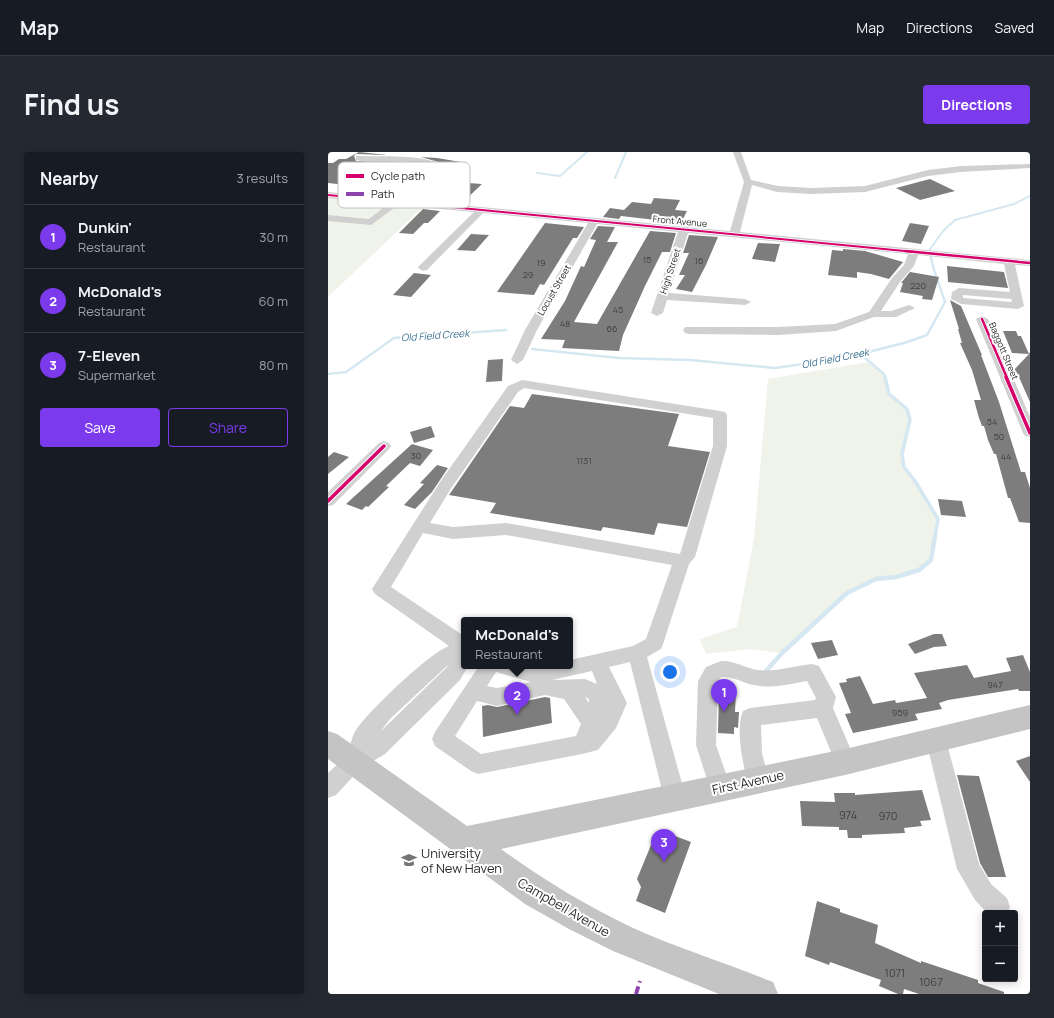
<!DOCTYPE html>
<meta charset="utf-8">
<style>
body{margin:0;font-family:Manrope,sans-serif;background:#242831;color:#f1f3f6}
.controls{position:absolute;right:12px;bottom:12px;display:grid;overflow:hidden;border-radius:4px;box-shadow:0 2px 10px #0003}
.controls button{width:36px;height:36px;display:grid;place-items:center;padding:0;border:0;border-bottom:1px solid #363941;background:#171b24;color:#f1f3f6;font:20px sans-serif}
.you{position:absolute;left:342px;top:520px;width:14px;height:14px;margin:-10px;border:3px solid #fff;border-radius:50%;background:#1a73e8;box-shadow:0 0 0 6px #1a73e833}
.badge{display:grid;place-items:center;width:26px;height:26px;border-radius:50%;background:#7c3aed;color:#fff;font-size:13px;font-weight:700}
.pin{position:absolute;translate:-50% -33px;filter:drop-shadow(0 1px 2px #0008)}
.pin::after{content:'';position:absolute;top:21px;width:14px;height:12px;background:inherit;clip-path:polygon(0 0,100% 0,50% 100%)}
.popup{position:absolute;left:133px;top:465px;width:112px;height:52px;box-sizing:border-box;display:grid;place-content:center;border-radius:4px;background:#171b24;filter:drop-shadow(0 1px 3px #0005);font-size:13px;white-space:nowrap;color:#9ea1a6}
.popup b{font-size:15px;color:#f1f3f6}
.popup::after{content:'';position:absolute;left:50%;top:100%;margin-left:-8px;border:8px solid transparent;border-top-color:#171b24}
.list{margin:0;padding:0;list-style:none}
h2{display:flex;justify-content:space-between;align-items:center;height:52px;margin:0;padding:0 16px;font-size:17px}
h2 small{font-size:13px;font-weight:400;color:#9ea1a6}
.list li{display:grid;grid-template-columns:26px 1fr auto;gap:12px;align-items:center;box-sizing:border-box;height:64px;padding:0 16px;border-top:1px solid #363941}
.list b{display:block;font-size:15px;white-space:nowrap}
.list p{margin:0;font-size:13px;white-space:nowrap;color:#9ea1a6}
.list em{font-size:13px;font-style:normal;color:#9ea1a6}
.actions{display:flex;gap:8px;padding:12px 16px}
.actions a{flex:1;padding:9px 0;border:1px solid #7c3aed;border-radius:4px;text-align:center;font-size:14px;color:#7c3aed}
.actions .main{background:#7c3aed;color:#fff}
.map{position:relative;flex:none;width:702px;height:842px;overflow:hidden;border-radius:4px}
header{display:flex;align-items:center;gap:24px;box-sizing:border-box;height:56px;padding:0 20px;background:#171b24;border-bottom:1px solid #363941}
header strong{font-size:19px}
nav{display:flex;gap:22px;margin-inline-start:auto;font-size:14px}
.intro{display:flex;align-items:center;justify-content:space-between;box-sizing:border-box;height:96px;padding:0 24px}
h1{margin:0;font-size:28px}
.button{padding:10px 18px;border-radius:4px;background:#7c3aed;color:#fff;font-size:14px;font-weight:700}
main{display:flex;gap:24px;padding:0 24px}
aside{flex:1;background:#171b24;border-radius:4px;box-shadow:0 2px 10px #0003}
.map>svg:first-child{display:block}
.green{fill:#eff3ea}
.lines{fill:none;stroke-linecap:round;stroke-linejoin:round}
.stream-far3{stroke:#d5e7f1;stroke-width:2}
.stream-far2{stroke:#d5e7f1;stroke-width:2.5}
.stream-far1{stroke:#d5e7f1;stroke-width:3.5}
.stream{stroke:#d5e7f1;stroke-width:4.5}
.building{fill:#7d7d7d}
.minor{fill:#d0d0d0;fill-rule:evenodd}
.major{fill:#c4c4c4;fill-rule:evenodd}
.quiet{stroke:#8e44ad;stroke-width:4;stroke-dasharray:8 4;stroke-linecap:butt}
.cycleway-far2-casing{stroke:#fff;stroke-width:3.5}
.cycleway-far1-casing{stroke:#fff;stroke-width:4}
.cycleway-casing{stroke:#fff;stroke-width:5.5}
.cycleway-far2{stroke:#d6006c;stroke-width:2}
.cycleway-far1{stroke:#d6006c;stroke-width:2.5}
.cycleway{stroke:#d6006c;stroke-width:3.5}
.labels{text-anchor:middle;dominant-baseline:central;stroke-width:4;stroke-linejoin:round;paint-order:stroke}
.far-street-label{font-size:9px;fill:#2b2b2b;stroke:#fff}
.number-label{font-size:9px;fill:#404040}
.far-water-label{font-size:10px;font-style:italic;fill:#38708f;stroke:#fff}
.near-number-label{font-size:11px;fill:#404040}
.near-street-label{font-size:13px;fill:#2b2b2b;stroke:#fff}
.near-poi-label{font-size:13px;fill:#2b2b2b;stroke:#fff;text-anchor:start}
.key{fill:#fff;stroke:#bfbfbf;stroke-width:1}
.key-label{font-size:11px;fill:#2b2b2b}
</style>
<header>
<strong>Map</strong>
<nav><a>Map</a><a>Directions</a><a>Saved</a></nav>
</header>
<div class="intro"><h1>Find us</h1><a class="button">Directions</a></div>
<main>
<aside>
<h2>Nearby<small>3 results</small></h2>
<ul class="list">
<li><span class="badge">1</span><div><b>Dunkin'</b><p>Restaurant</p></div><em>30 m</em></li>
<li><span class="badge">2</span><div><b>McDonald's</b><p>Restaurant</p></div><em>60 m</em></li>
<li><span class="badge">3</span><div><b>7-Eleven</b><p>Supermarket</p></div><em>80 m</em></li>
</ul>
<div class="actions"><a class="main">Save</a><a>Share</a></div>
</aside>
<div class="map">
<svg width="702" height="842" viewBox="0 0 702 842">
<rect width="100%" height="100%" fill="#fff"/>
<path class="green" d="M0 45 95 55 0 145Z
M542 210 556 222 561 242 579 257 582 268 574 302 576 315 587 329 610 367 603 408 591 418 568 425 548 427 519 441 454 501 423 497 378 502 372 487 409 475 426 387 440 227Z"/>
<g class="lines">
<path class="stream-far3" d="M209 21 232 24 259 0
M287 26 298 0
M602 100V97L615 79 627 68 686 52 702 44"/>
<path class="stream-far2" d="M204 197 291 206 362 208 447 216 516 206 576 191 599 183 617 150C612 134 603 115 602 99
M531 201 556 222 557 226
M0 222 18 220 66 186 178 178"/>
<path class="stream-far1" d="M557 225 561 242 579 257 582 268 574 302 576 315 587 329 610 367 607 385"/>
<path class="stream" d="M438 519 454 501 519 441 548 427 568 425 591 418 603 408 607 384"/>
</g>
<path class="building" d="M31 0 60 3 28 2 26 4 28 9 84 12 105 16 111 19 85 40 0 31V11H5L11 7H18Z
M93 5 109 6 139 11 124 21 123 16 114 11Z
M602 27 627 39 592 48 568 36Z
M140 31 154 32 134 51 120 50Z
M326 46 352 48 347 58 359 59 352 73 326 70 328 68 293 64 291 67 275 65 282 56 296 58 304 50 323 52Z
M95 57 112 59 100 71H96L85 82 71 81Z
M217 71 256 75 249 86H245L216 133 212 132 206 143 169 140Z
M582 71 601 74 593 92 574 89Z
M270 74 287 75 279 90H290L246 170 269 172 322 79 348 81 342 100H334L317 134 295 183 291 199 234 196 237 188 213 187 237 149 253 114 256 115 268 88 262 87Z
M143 82 161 83 147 99 129 98Z
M361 83 390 85 378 113 364 140 348 137 357 123H351L361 101H355Z
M430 91 452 92 447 110 424 107Z
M515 97 537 99 575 110 561 127 543 122 529 120V126L500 123 504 98 515 99Z
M619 114 676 120 680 136 620 130Z
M582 120 611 125 604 148 594 147 595 144 572 140 575 131H573Z
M86 121 103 123 83 145 65 143Z
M622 148 633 154 654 203H653L671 250 693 320H697L702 336V371L691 370 682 346H680L668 302H666L660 288 656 274H654L651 266 646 248H653L644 218 632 191H634L630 177H631Z
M675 179H688L690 184H693L701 202 702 200V250L690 223H685L684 220 701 202 684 201Z
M175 207 174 229 158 230 160 208Z
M204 242 351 262 340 294 382 300 359 375 330 371 326 383 275 375 273 379 162 361 168 351 121 343 182 254 196 256Z
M103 274 107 285 86 291 82 280Z
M84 292 105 298 92 314 82 311 58 334 61 335 40 355 38 354 34 358 18 352Z
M6 300 21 305 0 322V305Z
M109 313 120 316 104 340 87 357 76 353 96 332 92 331Z
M610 347 634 349 638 365 613 363Z
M606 482H614L619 494 606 495 587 502 580 492Z
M504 488 510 503 490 507 483 491Z
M695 503 702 520V539H691L690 537 620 548 611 551 614 557 587 562 590 568 525 581 517 562 523 561 511 531 519 530 518 527 532 524 545 552 567 548 568 551 599 546 586 521 639 513 646 526 683 519 678 506Z
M391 538 408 540 407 560H411L410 576 406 575V582L390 581Z
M217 545 222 546 224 571 155 585 154 554 160 553 169 555Z
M702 604V630L688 609Z
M629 623 651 624 678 725H660L652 711Z
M594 638 603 668 592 669 594 674 576 676 577 681 534 683V686H520L519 678H511V675L474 674 472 649 507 650 506 641H527V643Z
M334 679 363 690 337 761 308 749 313 735 309 727 323 693 330 692Z
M489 749 512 757V760L550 773 547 791 593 811V809L650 828V831L676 840V842H591L576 837 575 842H570L551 834 553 828 502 810 501 813 477 804Z"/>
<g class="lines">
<path class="minor" d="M405 0H413L423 28 450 34 484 36 537 34 600 18 633 14 702 12V16L633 20 600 24 537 40 484 42 449 40 424 33 412 80 702 108V114L687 113 696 154 690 157 633 152 623 147 624 140 631 136 682 140 676 112 590 103 586 114 572 130 553 159H563L581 153 587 156 568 165H546L508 179 450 183 361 182 357 181 355 178 357 175H450L507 172 541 160 564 126 576 113 580 102 360 81 341 141 417 147 423 150 417 153 339 148 335 161 329 164 323 161 350 80 269 72 209 178 195 208 189 212 183 208 197 178 260 71 155 61 99 118 95 119 90 116 91 114 146 60 70 53 43 73 0 69V63L41 67 60 52 0 46V40L81 48 114 19C93 3 53 14 28 8V4H31C57 5 100 1 122 17V21L91 49 402 79 416 30ZM635 143 683 147 684 150 635 146Z
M654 164 660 167 702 265V285L697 284 695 281 648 167Z
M194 228 392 259 397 260 399 263V294L367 405 361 412 335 492 333 497 319 505 358 646 355 653 347 657 339 653 336 646 302 510 281 515 299 551 288 576 270 598 254 602 150 622 143 619 107 594 104 587 107 580 151 514H242V508L305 494 318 487 344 413 178 383 125 387 95 381 63 435 136 484V514H140L132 528 57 602 33 616 8 643 0 646V621C6 615 13 610 17 603 23 596 23 585 28 578 41 559 101 501 121 494L47 442 44 437 112 330 180 234ZM196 236 385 266V294L352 402 178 371 125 375 102 371 122 338 190 240ZM121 512 118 516 52 580 62 567ZM264 519 269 532 257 527 224 528ZM168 520 203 530 169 536 159 534ZM217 543 236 547 253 572 248 584 153 602 127 584 149 549 169 554ZM257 545 261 547V551Z
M56 289 61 291 63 294 61 297 5 353 0 354V340L51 291Z
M393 509C406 508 417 516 430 518 448 520 466 514 484 512L491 514 508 545 505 556 528 610 524 617 517 620 510 617 489 566 433 573 434 601 441 628 438 635 430 638 422 635C415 618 407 576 415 559L422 556 487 548 488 546 479 529C462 532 444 537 426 533 415 531 405 524 393 525L390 529 388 593 403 636 400 643 392 646 384 643 368 593 370 529 378 515Z
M608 579 615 581 618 588 651 712 663 732 679 746 682 755 680 761H659L647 748 629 717 598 588 601 581Z"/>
<path class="major" d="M702 553V577L517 623 173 697C214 727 257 753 303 775 349 796 398 811 445 830L450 842H391L285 799 241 777 197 752 0 607V579L9 582 139 674 517 597Z"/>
<path class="quiet" d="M308 842 312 829"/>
<defs>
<path id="cycleway-far2" d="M0 43 587 100"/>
<path id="cycleway-far1" d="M577 99 702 111
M654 167 679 226"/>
<path id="cycleway" d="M678 225 702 281
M0 349 56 294"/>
</defs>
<use href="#cycleway-far2" class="cycleway-far2-casing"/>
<use href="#cycleway-far1" class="cycleway-far1-casing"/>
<use href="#cycleway" class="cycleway-casing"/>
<use href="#cycleway-far2" class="cycleway-far2"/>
<use href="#cycleway-far1" class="cycleway-far1"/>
<use href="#cycleway" class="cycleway"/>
</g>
<defs>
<symbol id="university-bare" viewBox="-9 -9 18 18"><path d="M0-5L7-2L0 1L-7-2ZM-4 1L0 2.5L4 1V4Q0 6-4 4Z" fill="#757575" stroke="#fff" stroke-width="2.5" paint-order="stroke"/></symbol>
</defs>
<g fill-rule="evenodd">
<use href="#university-bare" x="70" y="697" width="22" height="22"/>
</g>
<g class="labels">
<g class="far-street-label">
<text transform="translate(352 69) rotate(5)">Front Avenue</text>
<text transform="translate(342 119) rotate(-72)">High Street</text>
<text transform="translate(226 138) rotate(-60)">Locust Street</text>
<text transform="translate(676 199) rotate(67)">Baggott Street</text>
</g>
<g class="number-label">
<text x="319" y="107">15</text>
<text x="371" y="108">16</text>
<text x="213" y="110">19</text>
<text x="200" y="122">29</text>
<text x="590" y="133">220</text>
<text x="290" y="157">45</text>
<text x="237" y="171">48</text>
<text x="284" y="176">66</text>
<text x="664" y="269">54</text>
<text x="671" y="284">50</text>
<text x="88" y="303">30</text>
<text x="678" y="304">44</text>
<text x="256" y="308">1131</text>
<text x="667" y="532">947</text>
<text x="572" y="560">959</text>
</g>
<g class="far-water-label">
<text transform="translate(107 183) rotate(-4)">Old Field Creek</text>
<text transform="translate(507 206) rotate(-11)">Old Field Creek</text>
</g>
<g class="near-number-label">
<text x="520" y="662">974</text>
<text x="560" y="663">970</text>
<text x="567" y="820">1071</text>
<text x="603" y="829">1067</text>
</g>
<g class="near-street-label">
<text transform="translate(420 630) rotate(-12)">First Avenue</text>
<text transform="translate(236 755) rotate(30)">Campbell Avenue</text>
</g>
<g class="near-poi-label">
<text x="93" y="701">University<tspan x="93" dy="15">of New Haven</tspan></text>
</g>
</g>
<rect x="10" y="10" width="132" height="46" rx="6" class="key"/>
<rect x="18" y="22" width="18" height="4" fill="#d6006c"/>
<rect x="18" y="40" width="18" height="4" fill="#8e44ad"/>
<g class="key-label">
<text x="43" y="28">Cycle path</text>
<text x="43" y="46">Path</text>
</g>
</svg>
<div class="controls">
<button>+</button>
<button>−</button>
</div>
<div class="you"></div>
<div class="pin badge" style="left:396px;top:560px">1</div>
<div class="pin badge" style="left:189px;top:563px">2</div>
<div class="popup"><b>McDonald's</b>Restaurant</div>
<div class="pin badge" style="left:336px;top:710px">3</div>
</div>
</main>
